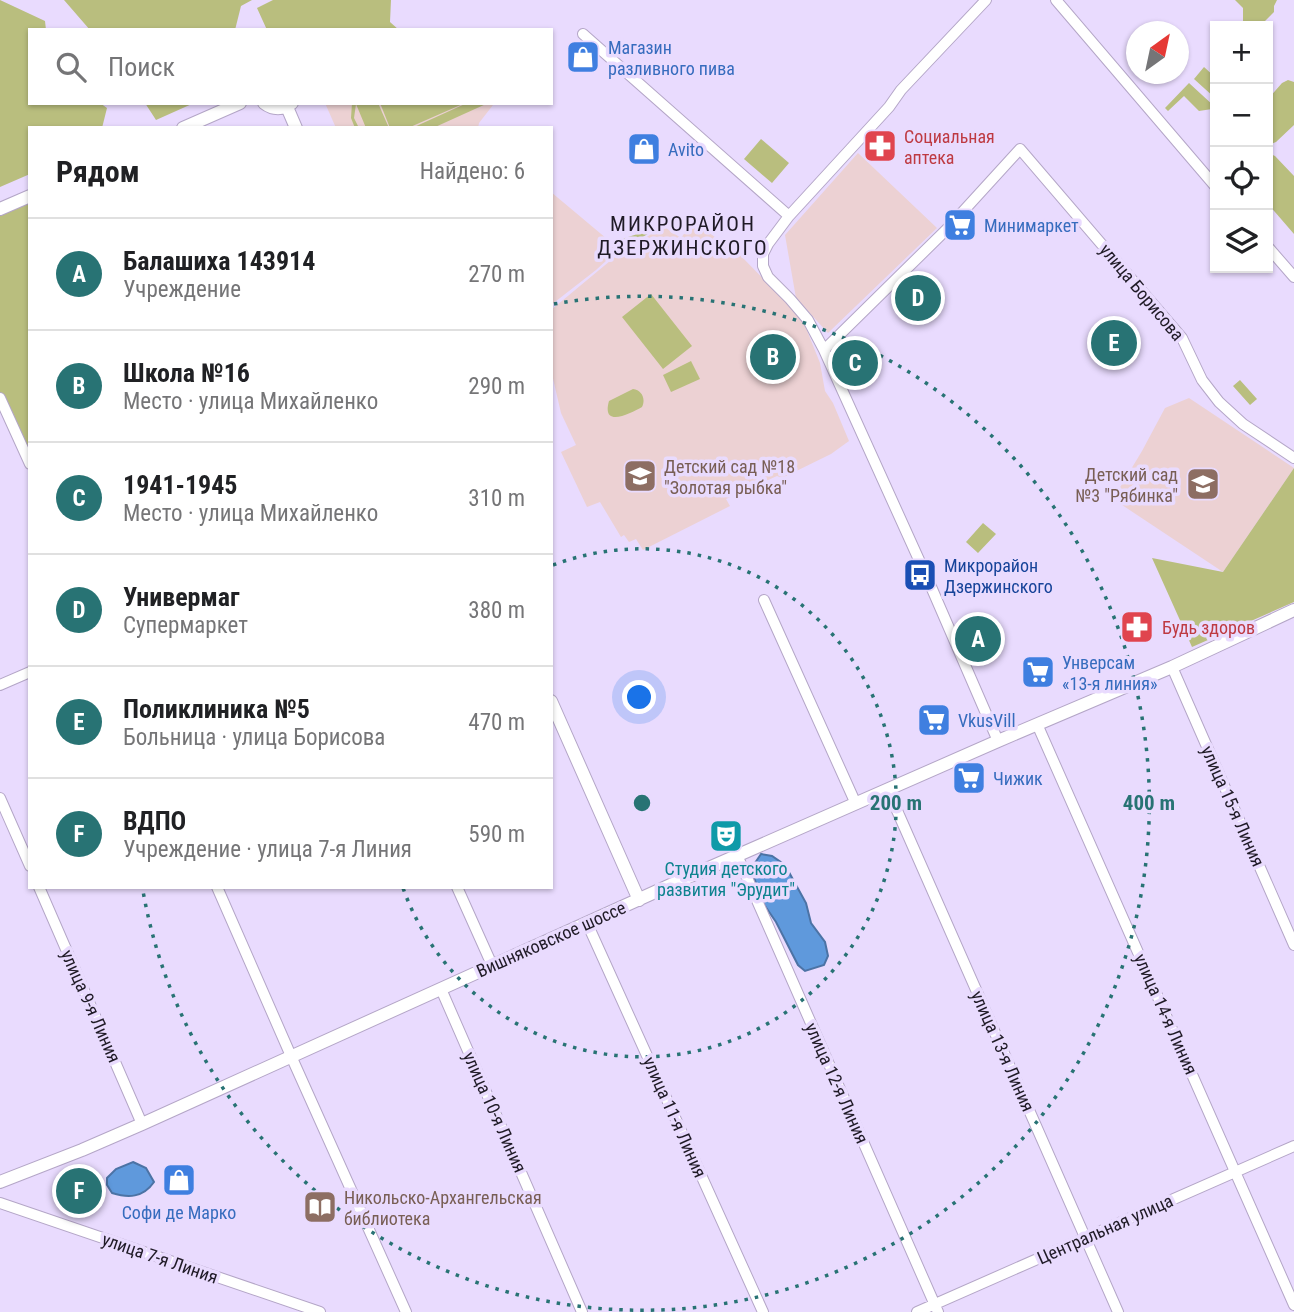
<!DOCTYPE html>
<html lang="ru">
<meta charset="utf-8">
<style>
body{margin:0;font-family:"Roboto Condensed",sans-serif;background:#f6f6f6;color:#202124}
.controls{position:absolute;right:21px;top:21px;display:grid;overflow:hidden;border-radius:0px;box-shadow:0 2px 5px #0004}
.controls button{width:63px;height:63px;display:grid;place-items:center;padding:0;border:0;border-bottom:2px solid #e0e0e0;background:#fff;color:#202124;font:35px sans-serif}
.compass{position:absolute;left:1126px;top:21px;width:63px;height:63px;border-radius:50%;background:#fff;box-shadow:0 2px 5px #0004;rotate:33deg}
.you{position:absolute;left:640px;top:698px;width:24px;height:24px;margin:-18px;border:5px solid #fff;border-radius:50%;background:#1a73e8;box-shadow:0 0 0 10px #1a73e833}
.badge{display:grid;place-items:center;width:46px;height:46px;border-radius:50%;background:#287374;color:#fff;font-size:23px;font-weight:700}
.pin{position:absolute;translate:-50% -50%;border:4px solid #fff;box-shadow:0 2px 7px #0006}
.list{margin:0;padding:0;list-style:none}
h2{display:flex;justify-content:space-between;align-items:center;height:91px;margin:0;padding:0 28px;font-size:30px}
h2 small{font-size:23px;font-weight:400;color:#757577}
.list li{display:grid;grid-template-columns:46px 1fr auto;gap:21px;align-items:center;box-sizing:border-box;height:112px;padding:0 28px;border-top:2px solid #e0e0e0}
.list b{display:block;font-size:26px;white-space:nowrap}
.list p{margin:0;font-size:23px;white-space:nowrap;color:#757577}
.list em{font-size:23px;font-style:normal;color:#757577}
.icon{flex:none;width:38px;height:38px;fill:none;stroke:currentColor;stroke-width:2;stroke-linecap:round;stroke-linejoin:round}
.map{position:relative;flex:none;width:1294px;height:1312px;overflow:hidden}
.search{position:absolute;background:#fff;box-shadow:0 2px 5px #0004;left:28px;top:28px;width:525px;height:77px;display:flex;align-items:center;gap:18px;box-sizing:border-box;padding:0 24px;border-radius:0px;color:#757577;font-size:26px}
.panel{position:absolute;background:#fff;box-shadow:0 2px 5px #0004;left:28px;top:126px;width:525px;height:763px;border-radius:0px}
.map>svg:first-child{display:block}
.education{fill:#ecd1d3}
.green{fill:#b9be7e}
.water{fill:#5f99dc;stroke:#4c73a5;stroke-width:2}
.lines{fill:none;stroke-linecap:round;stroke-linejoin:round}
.minor-casing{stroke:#b4a6c7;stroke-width:12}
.tertiary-casing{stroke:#b4a6c7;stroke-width:14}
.minor{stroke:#fff;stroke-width:10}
.tertiary{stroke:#fff;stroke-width:12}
.ring{fill:none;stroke:#287374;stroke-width:3.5;stroke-dasharray:3.5 7}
.labels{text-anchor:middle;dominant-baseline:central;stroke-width:7;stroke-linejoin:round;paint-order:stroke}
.shop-label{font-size:18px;fill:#366cbe;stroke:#e9dbfe;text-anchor:start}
.health-label{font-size:18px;fill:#be3a42;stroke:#e9dbfe;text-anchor:start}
.street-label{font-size:18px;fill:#1f1a26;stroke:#e9dbfe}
.education-label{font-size:18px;fill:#785e54;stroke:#e9dbfe;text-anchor:start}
.transit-label{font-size:18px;fill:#164399;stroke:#e9dbfe;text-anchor:start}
.culture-label{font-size:18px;fill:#0d838f;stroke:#e9dbfe}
.quarter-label{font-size:21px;letter-spacing:2px;fill:#1f1a26;stroke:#e9dbfe}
.centre{fill:#287374;stroke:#e9dbfe;stroke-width:3.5}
.ring-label{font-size:21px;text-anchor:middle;font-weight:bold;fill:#287374;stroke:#e9dbfe;stroke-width:7;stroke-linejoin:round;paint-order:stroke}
</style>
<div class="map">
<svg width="1294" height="1312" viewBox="0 0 1294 1312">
<rect width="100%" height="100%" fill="#e9dbfe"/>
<path class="education" d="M325 103H491L493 105 479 123 478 128H336Z
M858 153 937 228 828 333 796 298 785 235Z
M551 192 619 249 596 270 551 305Z
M693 221 741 256 802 318 820 363 825 391 833 403 849 441 831 454 782 478 777 476 726 499 730 506 643 550 636 539 629 542 624 535 621 537 600 502 587 507 561 452 576 445 561 413 551 370V310L622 251 632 247 663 226 681 238Z
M1189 398 1294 468 1223 572 1113 499 1142 451 1165 408Z"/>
<path class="green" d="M0 0 45 21 46 30H30V103H100L107 108 102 128H30V174L0 187Z
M64 0H252L241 6 235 30H90Z
M273 0H391L390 22 399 30H267L257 8Z
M1235 0H1277L1274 6V12L1260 26H1248L1243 22V8Z
M1204 67 1215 77V98L1194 79Z
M1288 80 1294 82V125L1276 142 1271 144 1268 143V99L1282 83Z
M1189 83 1214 106 1212 109 1199 111 1184 96 1168 111 1165 108Z
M145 103H194L156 120Z
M352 103H378L389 128H366L356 104 354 118 359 128H355L351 118Z
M380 103H465L408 128H390Z
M467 103 486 104 433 128H412Z
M761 139 789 163 772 183 744 159Z
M1268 153 1275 156 1294 176V234L1268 204Z
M30 199V458L0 393V212Z
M657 228 624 249 615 241Z
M651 294 692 346 663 369 622 317Z
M691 361 700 379 671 392 663 375Z
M1240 380 1257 399 1250 405 1233 386Z
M633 389C642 390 646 399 642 407 631 413 601 429 609 401Z
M1294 468V602L1192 647 1152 558 1223 572Z
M983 523 996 534 978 553 966 542Z"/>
<path class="water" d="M761 854 772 856 785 865 806 903 811 923 825 942 828 956 824 965 805 971 798 965 776 922 763 903 751 869Z
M133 1162 146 1168 154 1182C143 1198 128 1198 112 1193L107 1185V1178L116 1169Z"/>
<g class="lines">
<defs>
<path id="minor" d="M986 0 901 90 889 107 789 216 768 244 763 254V266L768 277 790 299 808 320 824 350 929 582 998 741
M1056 0 1215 186
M583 34 789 216
M1268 247 1294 277
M824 350 947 229 1020 149 1182 338 1202 380 1219 402 1243 424 1294 458
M0 398 30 464
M764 600 856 804
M1172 667 1294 945
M0 685 30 672
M1037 724 1294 1305
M888 790 1118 1312
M0 798 30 866
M737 855 938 1312
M39 887 142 1124
M217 887 291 1056 406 1312
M457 887 492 965
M587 923 763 1312
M441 989 582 1312
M0 1203 320 1312
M917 1312 1294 1146"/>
<path id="tertiary" d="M264 103C273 110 283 110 292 103
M287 107 296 128
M183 128 240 103
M0 209 30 196
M551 701 639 900
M0 1182 82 1150 142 1124 686 878 998 741 1172 667 1294 610"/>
</defs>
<use href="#minor" class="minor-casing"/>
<use href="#tertiary" class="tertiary-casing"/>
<use href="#minor" class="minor"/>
<use href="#tertiary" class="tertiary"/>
</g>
<g class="ring">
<path d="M553 565A254 254 0 1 1 403 888"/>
<path d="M554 304A507 507 0 1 1 143 891"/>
</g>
<defs>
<symbol id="shop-square" viewBox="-11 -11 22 22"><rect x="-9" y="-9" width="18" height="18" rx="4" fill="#3f7fe0" stroke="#e9dbfe"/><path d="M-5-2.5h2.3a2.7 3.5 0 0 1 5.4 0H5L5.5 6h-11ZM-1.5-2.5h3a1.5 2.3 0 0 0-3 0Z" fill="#fff"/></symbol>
<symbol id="pharmacy-square" viewBox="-11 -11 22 22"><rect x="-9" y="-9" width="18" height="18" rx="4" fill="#e0444e" stroke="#e9dbfe"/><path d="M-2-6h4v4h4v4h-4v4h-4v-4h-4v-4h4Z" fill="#fff"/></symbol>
<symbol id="supermarket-square" viewBox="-11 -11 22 22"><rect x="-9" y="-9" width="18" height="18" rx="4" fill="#3f7fe0" stroke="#e9dbfe"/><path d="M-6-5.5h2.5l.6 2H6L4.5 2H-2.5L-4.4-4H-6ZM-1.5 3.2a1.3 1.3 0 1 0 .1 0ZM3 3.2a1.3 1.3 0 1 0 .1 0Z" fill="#fff"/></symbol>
<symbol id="school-square" viewBox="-11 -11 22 22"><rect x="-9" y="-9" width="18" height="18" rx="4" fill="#8d6e63" stroke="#e9dbfe"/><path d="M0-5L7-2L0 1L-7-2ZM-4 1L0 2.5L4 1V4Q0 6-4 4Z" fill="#fff"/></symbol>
<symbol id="bus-square" viewBox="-11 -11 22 22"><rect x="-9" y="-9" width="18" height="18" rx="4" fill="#1a4fb4" stroke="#e9dbfe"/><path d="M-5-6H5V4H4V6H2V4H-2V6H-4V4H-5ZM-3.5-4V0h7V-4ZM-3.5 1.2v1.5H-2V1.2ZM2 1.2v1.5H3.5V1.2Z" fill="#fff"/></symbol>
<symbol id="theatre-square" viewBox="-11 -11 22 22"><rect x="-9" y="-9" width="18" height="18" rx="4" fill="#0f9aa8" stroke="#e9dbfe"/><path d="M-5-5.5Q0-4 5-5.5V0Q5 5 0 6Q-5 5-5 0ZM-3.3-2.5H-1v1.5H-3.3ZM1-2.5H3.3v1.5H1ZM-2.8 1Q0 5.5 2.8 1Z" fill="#fff"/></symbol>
<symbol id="library-square" viewBox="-11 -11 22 22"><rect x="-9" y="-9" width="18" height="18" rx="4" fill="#8d6e63" stroke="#e9dbfe"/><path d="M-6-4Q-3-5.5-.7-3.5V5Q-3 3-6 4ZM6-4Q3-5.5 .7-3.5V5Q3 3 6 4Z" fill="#fff"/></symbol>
</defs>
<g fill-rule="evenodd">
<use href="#shop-square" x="564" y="38" width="38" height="38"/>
<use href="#pharmacy-square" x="861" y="127" width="38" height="38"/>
<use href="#shop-square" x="625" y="130" width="38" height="38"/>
<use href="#supermarket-square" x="941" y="206" width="38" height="38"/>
<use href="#school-square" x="621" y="457" width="38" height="38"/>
<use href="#school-square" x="1184" y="465" width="38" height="38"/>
<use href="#bus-square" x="901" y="556" width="38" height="38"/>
<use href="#pharmacy-square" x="1118" y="608" width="38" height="38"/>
<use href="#supermarket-square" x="1019" y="653" width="38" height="38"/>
<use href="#supermarket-square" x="915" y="701" width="38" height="38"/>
<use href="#supermarket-square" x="950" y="759" width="38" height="38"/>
<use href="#theatre-square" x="707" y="817" width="38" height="38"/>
<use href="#shop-square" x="160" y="1161" width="38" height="38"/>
<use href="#library-square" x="301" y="1188" width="38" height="38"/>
</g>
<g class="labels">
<g class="shop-label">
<text x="608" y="47">Магазин<tspan x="608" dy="21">разливного пива</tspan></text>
<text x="668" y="149">Avito</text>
<text x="984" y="225">Минимаркет</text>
<text x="1062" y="662">Унверсам<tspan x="1062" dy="21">«13-я линия»</tspan></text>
<text x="958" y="720">VkusVill</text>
<text x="993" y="778">Чижик</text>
<text x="179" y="1212" text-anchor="middle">Софи де Марко</text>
</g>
<g class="health-label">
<text x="904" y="136">Социальная<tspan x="904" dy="21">аптека</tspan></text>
<text x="1162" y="627">Будь здоров</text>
</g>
<g class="street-label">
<text transform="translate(1142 292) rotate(50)">улица Борисова</text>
<text transform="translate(1233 806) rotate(66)">улица 15-я Линия</text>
<text transform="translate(551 939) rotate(-24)">Вишняковское шоссе</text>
<text transform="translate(91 1006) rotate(66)">улица 9-я Линия</text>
<text transform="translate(1166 1014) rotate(66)">улица 14-я Линия</text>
<text transform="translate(1003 1051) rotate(66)">улица 13-я Линия</text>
<text transform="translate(837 1083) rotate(66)">улица 12-я Линия</text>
<text transform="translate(495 1112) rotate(66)">улица 10-я Линия</text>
<text transform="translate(675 1117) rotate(66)">улица 11-я Линия</text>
<text transform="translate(1105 1229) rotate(-24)">Центральная улица</text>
<text transform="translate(160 1258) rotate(19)">улица 7-я Линия</text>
</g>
<g class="education-label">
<text x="664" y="466">Детский сад №18<tspan x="664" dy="21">"Золотая рыбка"</tspan></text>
<text x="1178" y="474" text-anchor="end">Детский сад<tspan x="1178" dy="21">№3 "Рябинка"</tspan></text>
<text x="344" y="1197">Никольско-Архангельская<tspan x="344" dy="21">библиотека</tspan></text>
</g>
<g class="transit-label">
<text x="944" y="565">Микрорайон<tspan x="944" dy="21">Дзержинского</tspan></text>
</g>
<g class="culture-label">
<text x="726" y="868">Студия детского<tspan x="726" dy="21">развития "Эрудит"</tspan></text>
</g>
<g class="quarter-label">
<text x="683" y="224">МИКРОРАЙОН<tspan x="683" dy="24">ДЗЕРЖИНСКОГО</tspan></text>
</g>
</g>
<circle cx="642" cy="803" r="10" class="centre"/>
<g class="ring-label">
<text x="896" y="810">200 m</text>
<text x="1149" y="810">400 m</text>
</g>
</svg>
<div class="controls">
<button>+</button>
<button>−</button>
<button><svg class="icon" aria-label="locate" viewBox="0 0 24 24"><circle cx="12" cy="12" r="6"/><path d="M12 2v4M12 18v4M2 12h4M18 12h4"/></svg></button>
<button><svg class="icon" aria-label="layers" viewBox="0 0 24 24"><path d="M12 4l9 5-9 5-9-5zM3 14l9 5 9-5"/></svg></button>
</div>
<svg class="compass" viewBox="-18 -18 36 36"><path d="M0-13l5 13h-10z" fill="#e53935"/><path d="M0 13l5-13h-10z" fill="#757577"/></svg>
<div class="you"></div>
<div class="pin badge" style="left:978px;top:639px">A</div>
<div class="pin badge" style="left:773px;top:357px">B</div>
<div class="pin badge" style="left:855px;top:363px">C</div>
<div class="pin badge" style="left:918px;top:298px">D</div>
<div class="pin badge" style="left:1114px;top:343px">E</div>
<div class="pin badge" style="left:79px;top:1191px">F</div>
<div class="search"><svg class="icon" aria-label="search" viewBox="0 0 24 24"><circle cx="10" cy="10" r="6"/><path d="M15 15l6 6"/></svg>Поиск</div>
<section class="panel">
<h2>Рядом<small>Найдено: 6</small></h2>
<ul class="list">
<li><span class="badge">A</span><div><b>Балашиха 143914</b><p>Учреждение</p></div><em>270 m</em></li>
<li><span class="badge">B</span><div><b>Школа №16</b><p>Место · улица Михайленко</p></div><em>290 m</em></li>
<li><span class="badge">C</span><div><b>1941-1945</b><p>Место · улица Михайленко</p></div><em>310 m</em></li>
<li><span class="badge">D</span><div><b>Универмаг</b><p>Супермаркет</p></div><em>380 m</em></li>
<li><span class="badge">E</span><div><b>Поликлиника №5</b><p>Больница · улица Борисова</p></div><em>470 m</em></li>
<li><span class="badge">F</span><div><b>ВДПО</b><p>Учреждение · улица 7-я Линия</p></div><em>590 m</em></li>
</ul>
</section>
</div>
